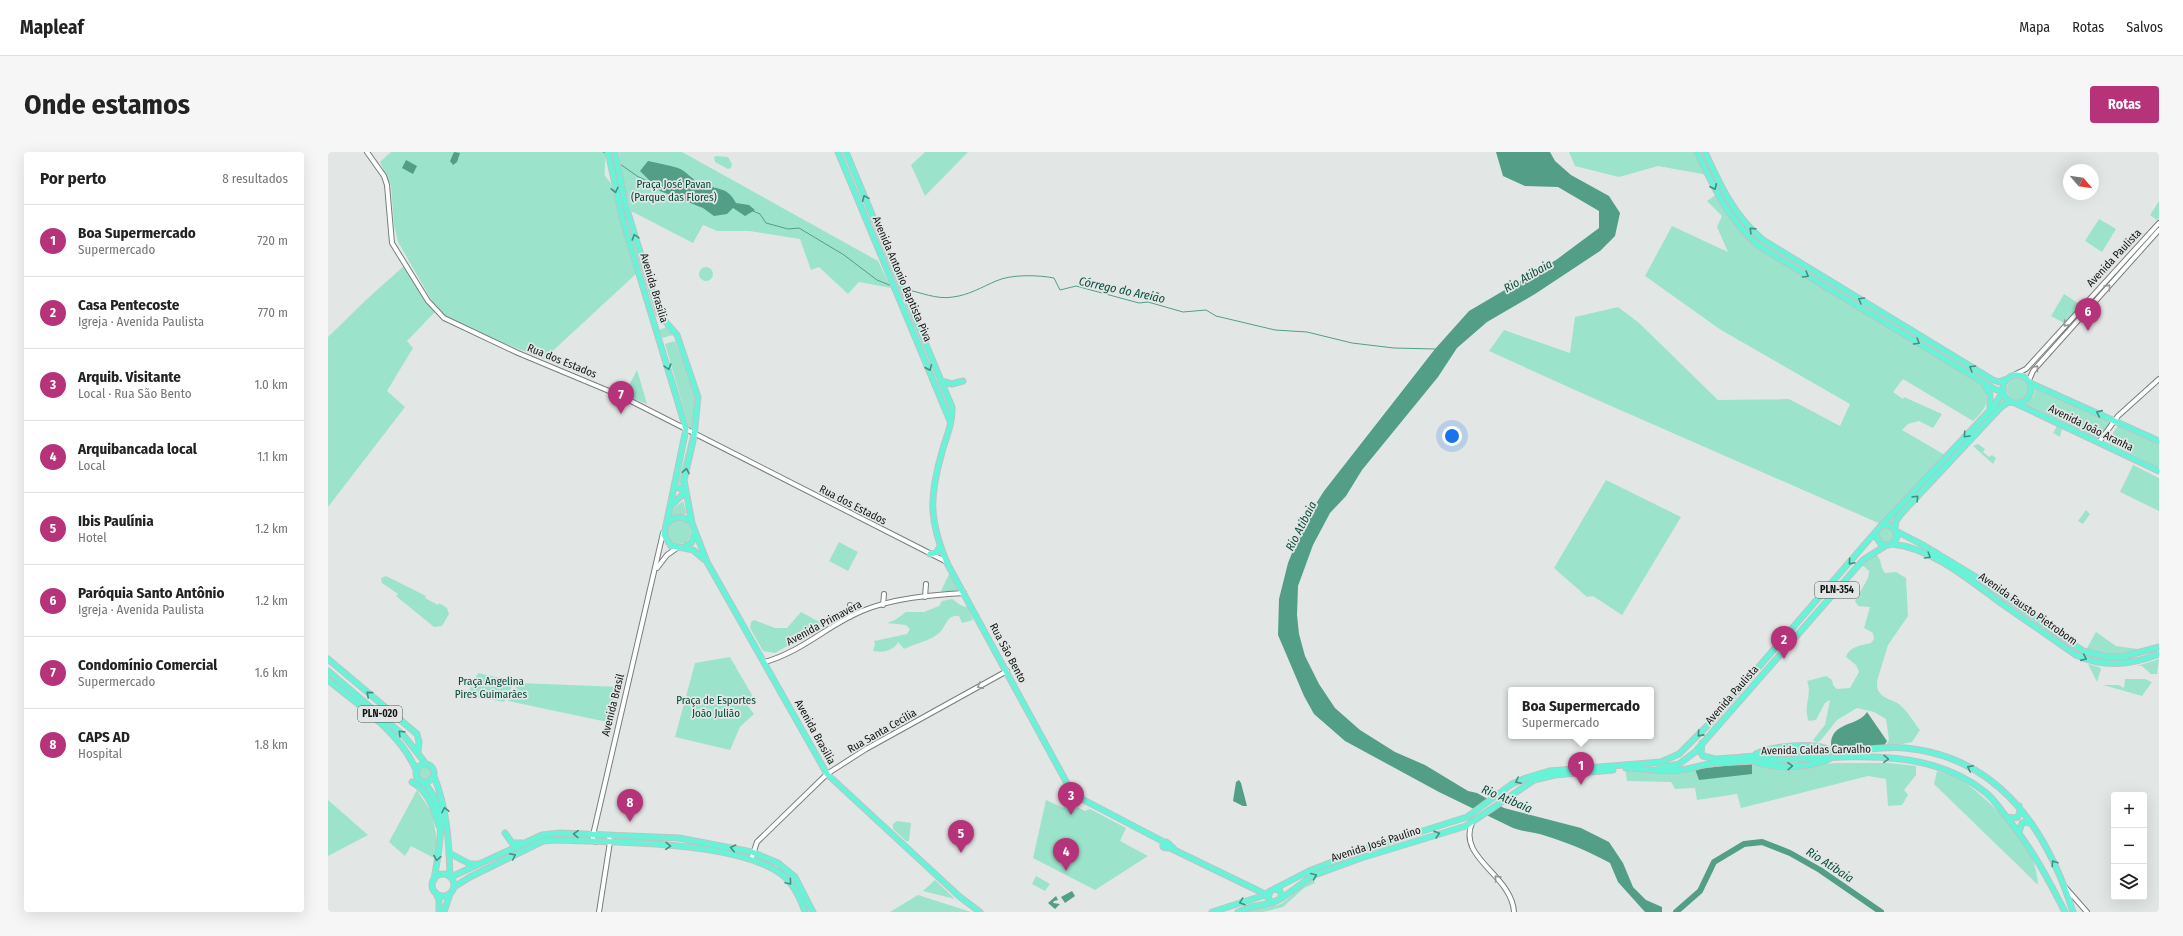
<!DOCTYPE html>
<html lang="pt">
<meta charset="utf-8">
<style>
body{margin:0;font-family:"Fira Sans Condensed",sans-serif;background:#f6f6f6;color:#222}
.controls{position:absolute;right:12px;bottom:12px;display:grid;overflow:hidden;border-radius:4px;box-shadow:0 4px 16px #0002}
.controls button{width:36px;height:36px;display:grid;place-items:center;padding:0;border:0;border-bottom:1px solid #e0e0e0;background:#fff;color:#222;font:20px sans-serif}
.compass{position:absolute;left:1735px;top:12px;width:36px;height:36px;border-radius:50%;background:#fff;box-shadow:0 4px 16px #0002;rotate:119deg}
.you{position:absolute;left:1124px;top:284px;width:14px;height:14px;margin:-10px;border:3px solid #fff;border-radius:50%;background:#1a73e8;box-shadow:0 0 0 6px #1a73e833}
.badge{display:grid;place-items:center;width:26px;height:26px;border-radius:50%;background:#b63379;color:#fff;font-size:13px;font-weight:700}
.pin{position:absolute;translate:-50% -33px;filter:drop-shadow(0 1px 2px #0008)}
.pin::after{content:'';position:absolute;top:21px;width:14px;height:12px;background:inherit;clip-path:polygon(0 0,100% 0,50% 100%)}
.popup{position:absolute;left:1180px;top:535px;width:146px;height:52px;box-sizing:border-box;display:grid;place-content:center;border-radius:4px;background:#fff;filter:drop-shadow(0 1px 3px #0005);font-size:13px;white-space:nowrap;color:#767676}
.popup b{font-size:15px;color:#222}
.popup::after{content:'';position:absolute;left:50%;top:100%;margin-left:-8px;border:8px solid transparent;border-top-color:#fff}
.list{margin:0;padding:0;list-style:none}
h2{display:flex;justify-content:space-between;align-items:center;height:52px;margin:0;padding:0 16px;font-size:17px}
h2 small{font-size:13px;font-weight:400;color:#767676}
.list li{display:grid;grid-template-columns:26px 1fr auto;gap:12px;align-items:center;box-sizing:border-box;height:72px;padding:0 16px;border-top:1px solid #e0e0e0}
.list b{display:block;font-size:15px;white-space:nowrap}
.list p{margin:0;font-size:13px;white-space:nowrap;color:#767676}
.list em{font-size:13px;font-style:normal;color:#767676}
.icon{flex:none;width:22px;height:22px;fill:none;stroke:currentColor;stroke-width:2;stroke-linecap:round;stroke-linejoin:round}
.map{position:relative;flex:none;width:1831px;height:760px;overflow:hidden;border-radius:4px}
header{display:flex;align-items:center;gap:24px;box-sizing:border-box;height:56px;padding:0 20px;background:#fff;border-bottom:1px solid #e0e0e0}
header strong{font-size:19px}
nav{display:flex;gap:22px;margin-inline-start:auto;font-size:14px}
.intro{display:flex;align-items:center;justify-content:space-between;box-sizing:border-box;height:96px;padding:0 24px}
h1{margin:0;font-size:28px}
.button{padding:10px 18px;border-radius:4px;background:#b63379;color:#fff;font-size:14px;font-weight:700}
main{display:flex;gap:24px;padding:0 24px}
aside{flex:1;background:#fff;border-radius:4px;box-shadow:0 4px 16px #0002}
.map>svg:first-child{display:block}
.green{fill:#9ce3cc}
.water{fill:#529e87}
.pier{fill:#e2e7e5}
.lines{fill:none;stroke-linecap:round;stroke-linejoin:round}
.stream{stroke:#529e87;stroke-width:1}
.river{stroke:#529e87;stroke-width:6}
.minor-casing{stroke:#797d7c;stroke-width:6}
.major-casing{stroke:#c2c2c2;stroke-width:7}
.minor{stroke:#fff;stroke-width:4}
.major{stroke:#66f4d9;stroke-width:5}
.oneway{stroke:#419081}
.oneway2{stroke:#959696}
.labels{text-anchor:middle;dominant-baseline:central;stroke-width:3.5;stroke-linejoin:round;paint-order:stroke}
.shield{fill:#e2e7e5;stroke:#525553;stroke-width:1}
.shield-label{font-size:10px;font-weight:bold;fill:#141615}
.park-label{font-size:11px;fill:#004636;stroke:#e2e7e5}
.street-label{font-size:11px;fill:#141615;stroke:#e2e7e5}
.water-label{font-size:12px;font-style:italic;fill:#084c3c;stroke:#e2e7e5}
</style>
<header>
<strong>Mapleaf</strong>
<nav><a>Mapa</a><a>Rotas</a><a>Salvos</a></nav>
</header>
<div class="intro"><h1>Onde estamos</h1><a class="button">Rotas</a></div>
<main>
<aside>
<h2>Por perto<small>8 resultados</small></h2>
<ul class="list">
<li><span class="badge">1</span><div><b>Boa Supermercado</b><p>Supermercado</p></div><em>720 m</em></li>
<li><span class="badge">2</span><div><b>Casa Pentecoste</b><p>Igreja · Avenida Paulista</p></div><em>770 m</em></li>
<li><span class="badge">3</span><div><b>Arquib. Visitante</b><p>Local · Rua São Bento</p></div><em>1.0 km</em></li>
<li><span class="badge">4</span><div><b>Arquibancada local</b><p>Local</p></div><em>1.1 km</em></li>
<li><span class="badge">5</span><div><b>Ibis Paulínia</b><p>Hotel</p></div><em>1.2 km</em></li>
<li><span class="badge">6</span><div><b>Paróquia Santo Antônio</b><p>Igreja · Avenida Paulista</p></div><em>1.2 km</em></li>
<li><span class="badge">7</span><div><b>Condomínio Comercial</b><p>Supermercado</p></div><em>1.6 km</em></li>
<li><span class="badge">8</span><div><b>CAPS AD</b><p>Hospital</p></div><em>1.8 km</em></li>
</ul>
</aside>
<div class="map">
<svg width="1831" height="760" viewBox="0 0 1831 760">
<rect width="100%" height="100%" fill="#e2e7e5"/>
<path class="green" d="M63 0H278C278 5 276 22 277 24 280 28 283 30 284 35L309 121 216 207 137 176 123 168 108 156 70 90 66 73 63 34 52 10Z
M291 0H354L550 109 563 136 531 130 520 142 491 115 483 118 472 87 421 79H389L375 73 365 91 303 59 294 25Z
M597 0H640L597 44 583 13Z
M1241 0H1368L1380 23 1330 14 1291 25 1247 14Z
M388 4 400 5 404 12 403 16 400 17 387 10 386 5Z
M1389 42C1415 88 1460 113 1503 140 1550 170 1600 199 1648 228 1664 245 1661 254 1645 269L1575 227 1565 240 1575 247 1576 245 1614 262 1605 276 1591 269 1580 272 1574 278 1617 303 1669 249 1675 237 1677 245 1682 249 1573 362 1567 377 1555 373 1258 243 1161 199 1176 178 1242 201 1247 165 1290 155 1310 170 1390 248 1461 247 1512 274 1522 252 1393 178 1317 124 1344 74 1400 100 1389 75 1394 64 1379 49Z
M1831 49V66L1829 68 1822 63Z
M1771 67 1788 77 1774 100 1757 89Z
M77 113 108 159 79 189 85 196 59 239 77 255 0 355V185L40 146Z
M371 122a7 7 0 1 1 14 0a7 7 0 1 1-14 0Z
M1736 142 1753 153 1736 171 1723 164Z
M338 175 345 183 334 186 331 178Z
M347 189 367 245 364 277 361 275 337 192Z
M309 218 319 252 296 243Z
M1679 237a11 11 0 1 1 22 0a11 11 0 1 1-22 0Z
M1707 234 1782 268 1783 273 1772 286H1768L1696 254 1706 244Z
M1791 272 1831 291V316L1779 290Z
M1729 274 1734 277 1732 285 1725 281Z
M363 280 364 282 353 333 350 331Z
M1650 292 1657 297 1655 300 1661 305 1664 303 1668 306 1665 312 1645 294Z
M1805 313 1831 326V359L1792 340Z
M1278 328 1353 365 1294 463 1265 444 1259 445 1226 416Z
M355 349 359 362 342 364 345 357Z
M1758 358 1762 362 1755 372 1750 369Z
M339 380a12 12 0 1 1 24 0a12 12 0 1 1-24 0Z
M1550 383a8 8 0 1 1 16 0a8 8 0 1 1-16 0Z
M511 390 530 400 520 419 501 409Z
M1545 400C1555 406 1551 413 1557 421L1568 420 1578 426 1580 464 1560 493 1549 529C1549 533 1549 538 1552 541 1556 547 1566 548 1572 553 1580 560 1585 569 1592 578L1584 590 1564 594 1558 593 1561 588 1558 567 1546 560 1529 556 1509 568 1494 587 1489 591 1485 588 1497 573 1502 548 1497 551 1488 568 1481 569C1474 555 1485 543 1479 529L1498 524 1504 528 1505 533 1509 537 1522 536 1531 520 1528 513 1518 505C1522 494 1532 494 1543 491L1546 487 1545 481 1536 476 1542 455 1530 454 1527 449 1540 426 1541 419 1532 411Z
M622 420 631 436C627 441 618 440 613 439Z
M58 424 98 444 97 446 110 453 111 451 119 456 121 462 114 474 106 475 68 444 70 442 54 431 53 426Z
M624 447 634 454 640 455 645 468 634 471 631 464C620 462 618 473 613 479 604 489 588 491 576 497L570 490C566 499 554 501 545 499L547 492 546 489 579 482 582 477 578 473 559 471 567 468 578 460H596L611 454 614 449Z
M473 460 497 473 447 501 435 499 422 476 423 470 426 468 447 476H459Z
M1768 480 1788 494 1810 497 1809 501 1782 503 1758 498Z
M402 505 424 543 420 554 426 562 412 575 402 598 347 585 367 511Z
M1831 507 1829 522H1823L1814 514H1809Z
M1760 512 1771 515 1773 517 1769 530Z
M150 521 187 529 176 550 139 543Z
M1797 527H1817L1824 530 1814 544 1775 533H1791L1796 536Z
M190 531 294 535 284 571 180 549Z
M1424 611 1447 614 1509 611H1561L1588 614V623L1576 638 1580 643 1574 653 1560 654 1558 627 1540 624 1413 656 1409 642 1369 648 1367 636 1347 637 1343 630 1299 629 1297 616 1367 617 1424 622Z
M90 621a7 7 0 1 1 14 0a7 7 0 1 1-14 0Z
M1609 619C1615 621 1622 622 1627 624 1642 631 1689 675 1697 689 1704 702 1709 718 1710 733L1606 632Z
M89 638 104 661 109 688 108 707 83 694 77 704 61 690Z
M0 648 40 683 0 704Z
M718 648 735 656 741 651 757 659 762 657 798 676 792 689 820 704 767 738 705 706Z
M569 669 583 671 581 689H578L565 677V672Z
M708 724 722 732 717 739 704 732Z
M984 726 987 731 976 736 955 755 935 760H907C921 755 937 757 950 753 963 748 971 732 984 726Z
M607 728 627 747 595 739Z
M590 743 643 760H562Z"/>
<path class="water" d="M126 0 132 1 129 10 125 13 122 9Z
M1168 0H1222L1227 9 1243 23 1281 44 1292 61 1287 84 1272 99 1207 142 1159 170 1129 196 1110 225 1034 318 1018 344 1002 361 985 393 970 434 969 463 971 482 977 504 991 532 1007 556 1032 578 1067 600 1097 613 1140 639 1149 641 1176 656 1253 676 1281 690 1295 711 1305 735 1318 748 1334 755V760H1317L1290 730 1282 711C1262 700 1241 691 1218 684 1207 680 1196 680 1185 676L1111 640 1017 589 986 562 976 544 950 483 951 447 960 411 977 369 996 339 1107 197 1141 159 1228 108 1271 76V59L1230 35 1197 34 1175 24Z
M78 8 89 14 85 22 74 16Z
M320 9C329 11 341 13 350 16 358 19 364 27 371 31 386 38 399 33 408 51L421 53 427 58 417 64 405 56 399 62 386 64 375 56 332 39 312 19Z
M1539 560 1559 589 1556 594H1503C1502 569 1530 575 1539 560Z
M1424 611V622L1371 628 1367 617Z
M911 628 913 631 919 654H915L905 649 908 630Z
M744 739 747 744 737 751 733 745Z
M728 744 730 748 726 749 725 751 732 752 727 757 720 751Z"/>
<path class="pier" d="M1162 646 1174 652 1158 664 1145 658Z"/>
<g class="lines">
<path class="stream" d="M275 0 277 1
M292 12 309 24 325 32
M425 59 432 62 438 71 460 77 471 76 516 103 549 128 564 134
M576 137C592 140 609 148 625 145 641 143 654 135 668 129 683 122 711 123 726 126L732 138 748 134 811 151 820 150 855 160 878 158 888 164 947 178 979 180 1024 191 1066 196 1107 197"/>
<path class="river" d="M1348 760 1372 739 1386 710 1416 692 1434 690 1462 701 1492 718 1553 760"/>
<defs>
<path id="minor" d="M39 0 56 24 59 33 64 91 100 149 116 166 190 201 293 244 619 410
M1688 222 1698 217 1831 71
M1701 228 1705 219 1831 78
M1771 290 1790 264 1831 227
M329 416 339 403 349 396
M597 445 598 432
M522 453V465
M555 453 556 442
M437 510C475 499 500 473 534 459 565 446 603 443 636 441
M1144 671C1129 706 1184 723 1186 760
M268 690 265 689V683L335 381
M423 708 429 690 499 622 538 597 679 519
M1737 735 1759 760
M271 760 282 690 281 683"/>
<path id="major" d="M280 0 295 69 358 277 336 383 343 394 355 396 364 390 367 381
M287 0 297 51 331 162 349 183 370 245 366 285 356 328 364 371 379 410 499 622 632 745 652 760
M510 0 622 269
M518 0 624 255C625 271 618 285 614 300 601 345 601 368 619 411L729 613 740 633 752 646 836 690
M1377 0C1392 33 1406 64 1435 88L1665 228 1671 230 1679 227
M1675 237a14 14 0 1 1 28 0a14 14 0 1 1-28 0Z
M613 229 624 232 635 229
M1655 231 1662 243V257
M1702 231 1831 289
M1687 251 1831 319
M342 355 358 339 346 334
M338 373C345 363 356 363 364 371
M1567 377 1568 369 1573 362 1673 255 1682 249
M1568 379 1595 393 1651 427 1755 499 1780 505H1794L1831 495
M1548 381V385L1553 392C1560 395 1566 393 1569 385L1567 377 1561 373H1555
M1564 392C1603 396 1639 426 1670 449 1696 467 1722 485 1748 503 1777 516 1802 513 1831 502
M356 396 365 398 377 408
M602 402 609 400 612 394
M0 507 89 582 91 590 90 600
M0 519 76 584 98 612
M0 528C31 554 72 580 88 618
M1374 591 1373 601 1375 604 1387 607C1414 606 1441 602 1468 600 1485 598 1502 600 1520 599 1539 598 1558 594 1577 596 1671 605 1719 677 1745 760
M1428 602C1444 594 1486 590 1502 598
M1430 611C1451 617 1480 616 1501 607
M88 621a9 9 0 1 1 18 0a9 9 0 1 1-18 0Z
M1298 616C1317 616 1335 621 1353 618 1363 617 1372 613 1382 612 1406 609 1429 609 1452 608 1519 605 1600 594 1657 640 1666 647 1673 658 1680 667 1705 698 1719 725 1737 760
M1332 616 1351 612 1367 600 1535 408 1557 394
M106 624C119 657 121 689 122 724
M84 630C100 638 106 658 111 674
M95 630C122 656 111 696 106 728
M1679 665 1686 666 1690 665 1692 659 1691 654
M1691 680 1694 671 1697 670 1704 672
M177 681 184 691H194
M841 692 839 696 835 695V692L838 690 845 696
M840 695 937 742 940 746
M121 701 142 712H149
M104 733a11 11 0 1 1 22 0a11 11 0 1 1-22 0Z
M123 725 214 683 232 681 351 686 424 700 450 711 467 725 485 760
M126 735 142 725 215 689 228 688C284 690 409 689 453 722 465 731 472 745 477 760
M948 736 981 719 1038 697 1139 665 1184 632 1198 626 1221 619 1333 610 1351 602 1383 570 1551 376 1665 255 1675 240 1666 237 1431 94C1400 68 1386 35 1369 0
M108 741 111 748V760
M954 746 984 724 1033 706 1138 674 1206 628 1227 623 1285 618
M116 760 122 742
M884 760 934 744 948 736 952 739 954 746 944 751 940 746 942 739
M910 760 923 755 944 751"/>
</defs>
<use href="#minor" class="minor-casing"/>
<use href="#major" class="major-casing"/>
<use href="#minor" class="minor"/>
<use href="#major" class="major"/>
</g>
<defs><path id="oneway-chevron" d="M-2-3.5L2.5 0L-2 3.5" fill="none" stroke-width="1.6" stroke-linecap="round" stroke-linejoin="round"/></defs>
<g class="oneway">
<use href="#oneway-chevron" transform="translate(1386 35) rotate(65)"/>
<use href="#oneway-chevron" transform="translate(287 38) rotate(77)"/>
<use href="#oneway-chevron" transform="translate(537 46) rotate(-114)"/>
<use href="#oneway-chevron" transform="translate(1424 78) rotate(-136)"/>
<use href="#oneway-chevron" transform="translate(307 85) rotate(-107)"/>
<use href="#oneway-chevron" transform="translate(1478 123) rotate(31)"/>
<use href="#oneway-chevron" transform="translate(1533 148) rotate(-149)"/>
<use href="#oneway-chevron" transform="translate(1589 190) rotate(31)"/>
<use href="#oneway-chevron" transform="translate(340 215) rotate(74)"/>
<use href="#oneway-chevron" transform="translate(601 216) rotate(67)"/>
<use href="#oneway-chevron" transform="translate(1644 216) rotate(-149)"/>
<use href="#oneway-chevron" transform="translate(1771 261) rotate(-156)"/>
<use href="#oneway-chevron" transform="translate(1638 283) rotate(133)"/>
<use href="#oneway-chevron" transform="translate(358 319) rotate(-79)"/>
<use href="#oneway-chevron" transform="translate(1588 346) rotate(-46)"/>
<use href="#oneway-chevron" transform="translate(1600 404) rotate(31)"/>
<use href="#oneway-chevron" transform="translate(1523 410) rotate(131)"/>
<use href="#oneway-chevron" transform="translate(1756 506) rotate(24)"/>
<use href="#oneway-chevron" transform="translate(41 542) rotate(-140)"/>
<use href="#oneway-chevron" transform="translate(73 581) rotate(-136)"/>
<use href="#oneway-chevron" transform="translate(1372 582) rotate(132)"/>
<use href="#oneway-chevron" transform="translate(1558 607) rotate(2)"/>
<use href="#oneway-chevron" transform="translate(1462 614) rotate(-3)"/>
<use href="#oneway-chevron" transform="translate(1642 616) rotate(-154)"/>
<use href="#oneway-chevron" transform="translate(1190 629) rotate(153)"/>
<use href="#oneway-chevron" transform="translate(117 658) rotate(-102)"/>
<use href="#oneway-chevron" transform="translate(248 682) rotate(-178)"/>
<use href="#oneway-chevron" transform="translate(1109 682) rotate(-16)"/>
<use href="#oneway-chevron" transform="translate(340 694) rotate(3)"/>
<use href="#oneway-chevron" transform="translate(405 696) rotate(-168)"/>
<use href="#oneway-chevron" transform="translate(185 704) rotate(-26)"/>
<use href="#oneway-chevron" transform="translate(109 706) rotate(99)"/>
<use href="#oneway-chevron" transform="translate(1726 711) rotate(-123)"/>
<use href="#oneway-chevron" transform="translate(986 724) rotate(-23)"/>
<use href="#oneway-chevron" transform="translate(461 730) rotate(50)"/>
<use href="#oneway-chevron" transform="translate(914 750) rotate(161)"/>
</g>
<g class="oneway2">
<use href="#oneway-chevron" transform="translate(1780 135) rotate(-48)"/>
<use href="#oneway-chevron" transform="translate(1738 172) rotate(132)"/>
<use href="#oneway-chevron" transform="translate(1708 216) rotate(-49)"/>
<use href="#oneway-chevron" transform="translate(652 534) rotate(151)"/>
<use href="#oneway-chevron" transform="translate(1169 726) rotate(-132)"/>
</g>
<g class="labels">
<g class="shield">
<rect x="1487" y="430" width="44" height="16" rx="3"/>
<rect x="30" y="554" width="44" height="16" rx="3"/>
</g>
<g class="shield-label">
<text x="1509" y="438">PLN-354</text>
<text x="52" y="562">PLN-020</text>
</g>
<g class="park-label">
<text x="346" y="32">Praça José Pavan<tspan x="346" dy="13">(Parque das Flores)</tspan></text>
<text x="163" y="529">Praça Angelina<tspan x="163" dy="13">Pires Guimarães</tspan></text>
<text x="388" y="548">Praça de Esportes<tspan x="388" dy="13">João Julião</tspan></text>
</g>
<g class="street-label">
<text transform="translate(1786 106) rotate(-47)">Avenida Paulista</text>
<text transform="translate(574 127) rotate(67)">Avenida Antonio Baptista Piva</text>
<text transform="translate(326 136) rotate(73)">Avenida Brasília</text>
<text transform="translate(234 209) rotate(22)">Rua dos Estados</text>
<text transform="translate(1763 276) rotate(26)">Avenida João Aranha</text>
<text transform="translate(525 353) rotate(27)">Rua dos Estados</text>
<text transform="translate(1700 457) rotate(35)">Avenida Fausto Pietrobom</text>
<text transform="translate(496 471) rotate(-28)">Avenida Primavera</text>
<text transform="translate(680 501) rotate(62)">Rua São Bento</text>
<text transform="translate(1404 543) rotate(-49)">Avenida Paulista</text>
<text transform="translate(285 553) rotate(-76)">Avenida Brasil</text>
<text transform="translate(554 579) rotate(-30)">Rua Santa Cecília</text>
<text transform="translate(487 580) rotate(61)">Avenida Brasília</text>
<text transform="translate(1488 598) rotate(-1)">Avenida Caldas Carvalho</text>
<text transform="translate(1048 692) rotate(-18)">Avenida José Paulino</text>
</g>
<g class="water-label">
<text transform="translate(1200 124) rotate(-30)">Rio Atibaia</text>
<text transform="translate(794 138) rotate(12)">Córrego do Areião</text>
<text transform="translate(973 374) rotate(-63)">Rio Atibaia</text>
<text transform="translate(1179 647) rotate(23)">Rio Atibaia</text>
<text transform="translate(1502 713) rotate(33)">Rio Atibaia</text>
</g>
</g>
</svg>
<div class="controls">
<button>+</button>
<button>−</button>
<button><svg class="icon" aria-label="layers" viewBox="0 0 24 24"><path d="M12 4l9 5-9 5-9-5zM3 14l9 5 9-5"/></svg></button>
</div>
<svg class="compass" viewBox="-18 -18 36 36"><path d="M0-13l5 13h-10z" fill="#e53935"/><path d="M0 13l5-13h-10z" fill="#767676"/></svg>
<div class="you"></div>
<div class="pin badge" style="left:1253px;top:633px">1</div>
<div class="popup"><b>Boa Supermercado</b>Supermercado</div>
<div class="pin badge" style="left:1456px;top:507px">2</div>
<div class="pin badge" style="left:743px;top:663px">3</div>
<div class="pin badge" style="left:738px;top:719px">4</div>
<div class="pin badge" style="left:633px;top:701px">5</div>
<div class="pin badge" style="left:1760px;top:179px">6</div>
<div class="pin badge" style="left:293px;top:262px">7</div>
<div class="pin badge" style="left:302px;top:670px">8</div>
</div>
</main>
